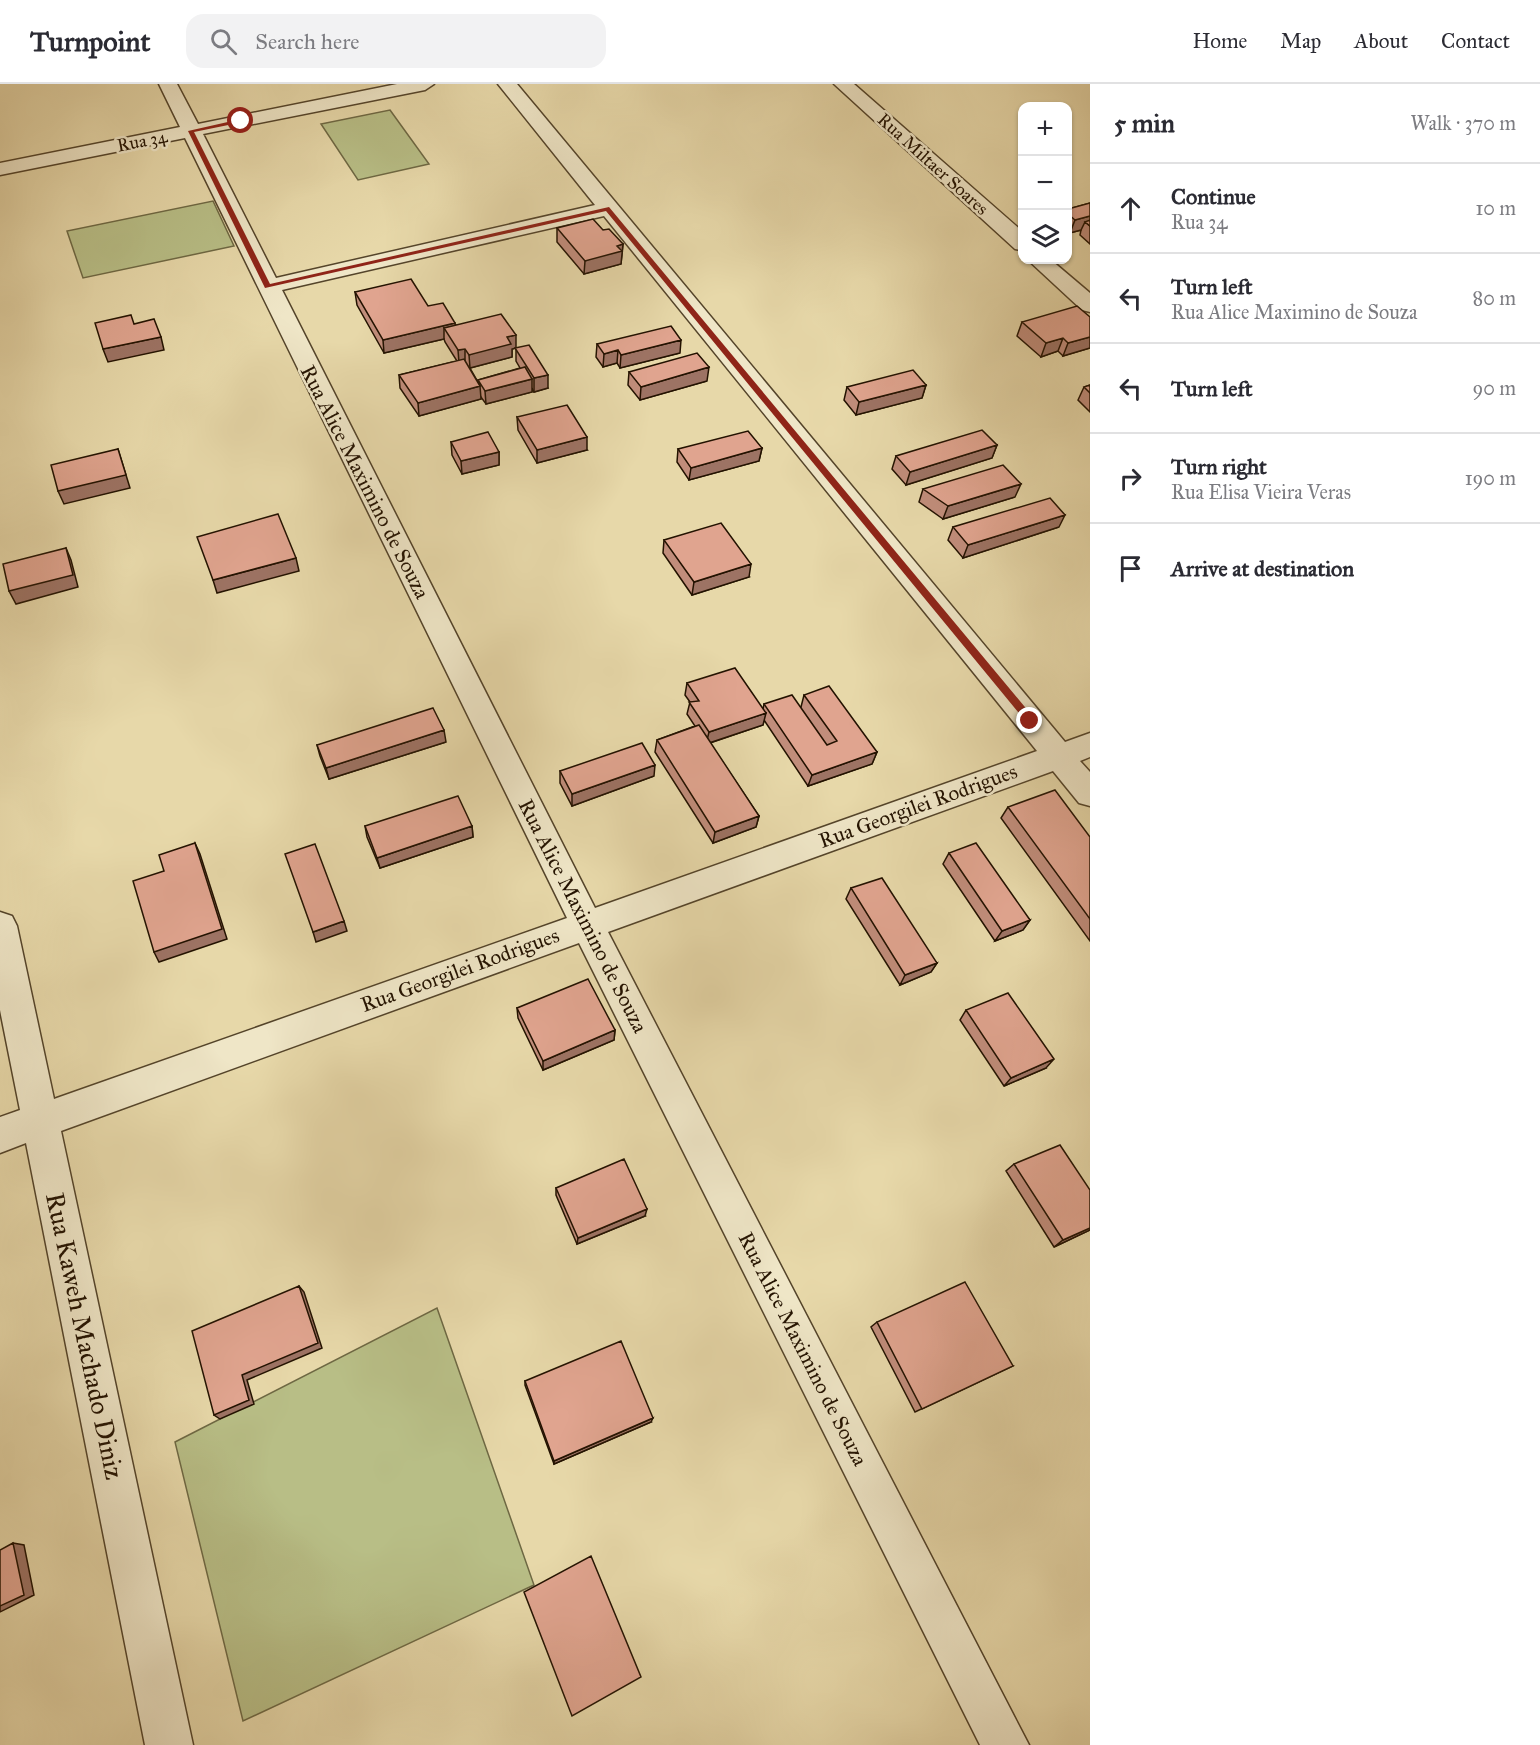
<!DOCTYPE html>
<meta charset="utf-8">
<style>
body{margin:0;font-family:"IM FELL Great Primer",serif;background:#f2f2f3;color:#2b2b33}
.controls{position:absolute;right:18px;top:18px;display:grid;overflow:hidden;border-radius:12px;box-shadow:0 2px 4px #0004}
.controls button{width:54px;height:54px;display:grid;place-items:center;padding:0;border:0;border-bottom:2px solid #e1e1e2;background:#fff;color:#2b2b33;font:30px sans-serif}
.stop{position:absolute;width:18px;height:18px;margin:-14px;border:4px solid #8f2418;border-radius:50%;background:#fff}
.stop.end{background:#8f2418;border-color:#fff;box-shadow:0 2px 6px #0008}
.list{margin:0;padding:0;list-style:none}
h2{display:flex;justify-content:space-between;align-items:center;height:78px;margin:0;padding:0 24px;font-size:26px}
h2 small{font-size:20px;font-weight:400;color:#7c7c81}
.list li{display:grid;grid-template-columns:39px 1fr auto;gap:18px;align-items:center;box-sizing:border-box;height:90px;padding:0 24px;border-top:2px solid #e1e1e2}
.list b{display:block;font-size:22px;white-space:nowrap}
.list p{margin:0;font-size:20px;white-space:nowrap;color:#7c7c81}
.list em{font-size:20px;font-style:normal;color:#7c7c81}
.icon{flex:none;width:33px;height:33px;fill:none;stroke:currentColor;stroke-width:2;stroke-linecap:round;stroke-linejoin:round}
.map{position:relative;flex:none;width:1090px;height:1661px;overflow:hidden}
header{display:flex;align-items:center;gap:36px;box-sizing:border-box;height:84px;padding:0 30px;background:#fff;border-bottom:2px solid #e1e1e2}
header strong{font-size:28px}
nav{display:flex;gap:33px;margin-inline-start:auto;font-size:21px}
.search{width:420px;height:54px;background:#f2f2f3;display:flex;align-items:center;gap:15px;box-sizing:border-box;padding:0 21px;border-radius:18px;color:#7c7c81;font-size:22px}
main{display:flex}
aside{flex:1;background:#fff}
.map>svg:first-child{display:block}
.green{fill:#b8be86;stroke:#6e6843;stroke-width:1.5}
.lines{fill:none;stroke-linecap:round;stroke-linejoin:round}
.minor-casing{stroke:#54442a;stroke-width:3}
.minor{fill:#efe6c7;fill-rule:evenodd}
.wall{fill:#c18d7b;stroke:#231200;stroke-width:1.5;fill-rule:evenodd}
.shaded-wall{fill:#9d7364;stroke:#231200;stroke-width:1.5}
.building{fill:#e0a48f;stroke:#231200;stroke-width:1.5}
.route{fill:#8f2418}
.labels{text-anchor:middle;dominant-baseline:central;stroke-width:5;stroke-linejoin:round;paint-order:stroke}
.far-street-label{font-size:18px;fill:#231200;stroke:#efe6c7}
.street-label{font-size:21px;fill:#231200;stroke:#efe6c7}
.near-street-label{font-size:26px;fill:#231200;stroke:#efe6c7}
</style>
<header>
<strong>Turnpoint</strong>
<div class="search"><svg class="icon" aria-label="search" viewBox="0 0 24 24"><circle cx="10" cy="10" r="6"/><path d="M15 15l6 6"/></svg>Search here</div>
<nav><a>Home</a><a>Map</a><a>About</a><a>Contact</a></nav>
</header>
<main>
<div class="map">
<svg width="1090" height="1661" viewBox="0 0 1090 1661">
<rect width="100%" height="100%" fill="#e7d8a9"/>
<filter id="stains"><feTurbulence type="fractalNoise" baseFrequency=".00333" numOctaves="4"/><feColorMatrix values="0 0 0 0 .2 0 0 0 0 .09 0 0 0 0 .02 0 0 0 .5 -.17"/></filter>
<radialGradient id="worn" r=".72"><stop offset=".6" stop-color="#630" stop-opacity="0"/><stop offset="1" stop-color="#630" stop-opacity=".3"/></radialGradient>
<path class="green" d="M390 26 429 80 358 96 321 40Z
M213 117 234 162 83 194 67 147Z
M437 1224 534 1501 243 1637 175 1358Z"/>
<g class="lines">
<defs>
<path id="minor" d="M159 0H177L198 40 397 0H434L425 6 203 50 276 194 595 121 498 0H517L1065 658 1090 649V673L1080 677 1090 688V722L1079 719 1053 687 608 848 1029 1661H980L579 859 61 1047 193 1661H145L26 1059 0 1069V1033L20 1026 0 926V828L12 832 17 842 54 1015 567 834 185 54 0 91V79L180 43ZM604 132 1037 667 595 824 282 206Z
M834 0H854L1023 148V166L1015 165Z
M1028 176H1051L1090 209V228L1082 226Z"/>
</defs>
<use href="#minor" class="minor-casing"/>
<use href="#minor" class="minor"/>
</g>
<path class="wall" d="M1090 119V160L1080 151 1081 146 1070 149 1068 147V125Z
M557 144 603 146 623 160 621 180 584 190 557 158Z
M355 208 428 222 456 241 516 264 548 304 534 308 532 304V308L486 320 481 313V315L419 332 400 304 399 291 457 277 445 258 444 255 384 269 357 221ZM516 264V277L520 284 478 296V298L470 284 512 273V265Z
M1090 233V264L1063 272 1058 267 1041 273 1017 252 1022 238Z
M597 260 680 269 620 284 617 279 603 283 596 273Z
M629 288 707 297 640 316 628 301Z
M926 301 922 314 856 331 844 316 847 303Z
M1090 301V328L1078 316 1084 303Z
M517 333 587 366 537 379 518 346Z
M451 358 499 368V381L462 390 452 371Z
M997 361 992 374 906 401 892 385 896 372Z
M762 364 759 377 689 396 677 378 678 365Z
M923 405 1015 413 943 435 919 418Z
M953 443H1059L963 474 948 456Z
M664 456 749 493 692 511 663 469Z
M687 599 763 625 764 620 801 623 804 611 877 668 872 680 808 702 764 636 763 641 710 659 759 732 756 743 713 759 655 668 657 656 695 642 687 630 690 618 685 611Z
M446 658 329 695 320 672 317 661Z
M560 687 654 692 572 722 560 699Z
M1008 723 1090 753V857L1001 734Z
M365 742H472L473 753 380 784 367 753Z
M949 769 1030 836 1023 846 995 857 943 780Z
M851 804 937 879 931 888 900 901 846 815Z
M517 924 615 946 614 956 543 986 518 934Z
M966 926 1046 984 1004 1002 960 936Z
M1014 1080 1090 1106V1146L1054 1163 1006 1087Z
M556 1104 645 1132 577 1160 556 1111Z
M877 1238 1013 1282 915 1328 871 1243Z
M525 1297 651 1338 554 1380 525 1301Z"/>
<path class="shaded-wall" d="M1090 132V142L1085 138 1081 146 1070 149 1075 136Z
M623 160 621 180 584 190 585 177 617 162Z
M455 239 456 252 444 244V255L384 269 383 256Z
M516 251V264L512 265V273L470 284 469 271 507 253Z
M161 253 164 266 108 278 103 265Z
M1090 253V264L1063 272 1068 259Z
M1063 254 1058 267 1041 273 1046 259Z
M681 256 680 269 620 284 621 271Z
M465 265V278L459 279 458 266Z
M618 266 617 279 603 283 604 270Z
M709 283 707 297 640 316 641 303Z
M548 291V304L534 308V294Z
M532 295V308L486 320 485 307Z
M926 301 922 314 856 331 859 318Z
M480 302 481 315 419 332 418 319Z
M587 353V366L537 379V366Z
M997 361 992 374 906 401 910 388Z
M762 364 759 377 689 396 691 384Z
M118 365 130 404 64 420 58 407Z
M499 368V381L462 390 461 377Z
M1021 400 1015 413 943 435 948 422Z
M1065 431 1059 443 963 474 968 461Z
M66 464 71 476 78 503 16 520 9 507Z
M296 474 299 487 217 509 213 496Z
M751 480 749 493 692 511 694 498Z
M766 629 763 641 706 660 709 648Z
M444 646 446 658 329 695 326 684Z
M877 668 872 680 808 702 812 691Z
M655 681 654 692 572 722V710Z
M759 732 756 743 713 759 715 748Z
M472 742 473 753 380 784 377 774Z
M195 759 200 770 227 855 159 878 154 868Z
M1030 836 1023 846 995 857 1002 847Z
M344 837 347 847 316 858 313 848Z
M937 879 931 888 900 901 905 891Z
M615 946 614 956 543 986V977Z
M1054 975 1046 984 1004 1002 1011 994Z
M647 1125 645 1132 577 1160 578 1154Z
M1090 1144V1146L1054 1163 1063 1156Z
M299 1202 304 1208 322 1264 247 1296 254 1320 220 1335 214 1331 242 1291Z
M653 1334 651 1338 554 1380V1377Z
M13 1459 24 1461 34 1511 0 1528V1522Z"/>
<path class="building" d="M1090 119V132L1075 136 1068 130V125Z
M593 135 603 146 609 145 623 160 617 162 622 167 585 177 557 144Z
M1090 136V142L1085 138Z
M411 195 428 222 443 219 455 239 383 256 355 208Z
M1077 222 1090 233V253L1068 259 1063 254 1046 259 1022 238Z
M501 230 516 251 507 253 511 260 469 271 465 265 458 266 444 244Z
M131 231 134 240 154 235 161 253 103 265 95 239Z
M671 242 681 256 621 271 618 266 604 270 597 260Z
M529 261 548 291 534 294 515 264Z
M697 269 709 283 641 303 629 288Z
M464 275 480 302 418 319 399 291Z
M525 283 532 295 485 307 478 296Z
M913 286 926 301 859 318 847 303Z
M1090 301V309L1084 303Z
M567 321 587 353 537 366 517 333Z
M982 346 997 361 910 388 896 372Z
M748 347 762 364 691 384 678 365Z
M488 348 499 368 461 377 451 358Z
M118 365 126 391 58 407 51 381Z
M1003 381 1021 400 948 422 923 405Z
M1050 414 1065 431 968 461 953 443Z
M278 430 296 474 213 496 197 453Z
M721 439 751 480 694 498 664 456Z
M66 464 73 491 9 507 3 480Z
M735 584 766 629 709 648 689 618 699 617 687 599Z
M829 602 877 668 812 691 764 620 792 611 827 661 837 657 804 611Z
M433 624 444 646 326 684 317 661Z
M699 641 759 732 715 748 657 656Z
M642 659 655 681 572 710 560 687Z
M1055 706 1090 753V835L1008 723Z
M458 712 472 742 377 774 365 742Z
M195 759 222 845 154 868 133 797 164 787 159 771Z
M976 759 1030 836 1002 847 949 769Z
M315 760 344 837 313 848 285 770Z
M882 794 937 879 905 891 851 804Z
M588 895 615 946 543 977 517 924Z
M1008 909 1054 975 1011 994 966 926Z
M1060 1061 1090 1106V1144L1063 1156 1014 1080Z
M624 1075 647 1125 578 1154 556 1104Z
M965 1198 1013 1282 922 1325 877 1238Z
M299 1202 318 1259 242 1291 249 1316 214 1331 192 1247Z
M621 1257 653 1334 554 1377 525 1297Z
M13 1459 24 1511 0 1522V1466Z
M591 1472 641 1593 572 1632 524 1508Z"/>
<path class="route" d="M241 35 243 38 194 48 270 200 609 123 1034 634V639H1027L606 127 265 204 188 47Z"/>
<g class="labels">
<g class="far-street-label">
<text transform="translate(142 57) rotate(-11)">Rua 34</text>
<text transform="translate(933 80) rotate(42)">Rua Miltaer Soares</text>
</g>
<g class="street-label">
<text transform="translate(365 398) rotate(63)">Rua Alice Maximino de Souza</text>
<text transform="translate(918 722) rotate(-20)">Rua Georgilei Rodrigues</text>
<text transform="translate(583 832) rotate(63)">Rua Alice Maximino de Souza</text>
<text transform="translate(460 886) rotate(-20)">Rua Georgilei Rodrigues</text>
<text transform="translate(803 1265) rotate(63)">Rua Alice Maximino de Souza</text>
</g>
<g class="near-street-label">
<text transform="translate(85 1252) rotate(78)">Rua Kaweh Machado Diniz</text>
</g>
</g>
<rect width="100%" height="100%" filter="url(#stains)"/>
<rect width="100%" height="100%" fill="url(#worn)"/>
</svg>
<div class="controls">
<button>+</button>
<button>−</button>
<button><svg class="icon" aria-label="layers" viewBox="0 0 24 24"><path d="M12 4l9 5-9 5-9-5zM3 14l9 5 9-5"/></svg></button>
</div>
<div class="stop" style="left:241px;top:37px"></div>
<div class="stop end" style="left:1030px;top:637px"></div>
</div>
<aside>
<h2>5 min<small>Walk · 370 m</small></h2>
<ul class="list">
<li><svg class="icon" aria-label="ahead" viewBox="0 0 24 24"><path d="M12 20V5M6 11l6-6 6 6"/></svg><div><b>Continue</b><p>Rua 34</p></div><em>10 m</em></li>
<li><svg class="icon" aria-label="left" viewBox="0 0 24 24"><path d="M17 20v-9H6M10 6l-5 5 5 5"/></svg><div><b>Turn left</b><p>Rua Alice Maximino de Souza</p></div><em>80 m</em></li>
<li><svg class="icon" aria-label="left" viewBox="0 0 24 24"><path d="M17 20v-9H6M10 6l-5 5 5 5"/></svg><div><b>Turn left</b></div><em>90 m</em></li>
<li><svg class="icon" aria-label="right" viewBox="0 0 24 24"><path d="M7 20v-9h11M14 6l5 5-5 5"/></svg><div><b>Turn right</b><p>Rua Elisa Vieira Veras</p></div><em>190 m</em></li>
<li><svg class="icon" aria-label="arrive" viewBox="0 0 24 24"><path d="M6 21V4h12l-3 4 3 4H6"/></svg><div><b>Arrive at destination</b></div></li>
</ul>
</aside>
</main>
